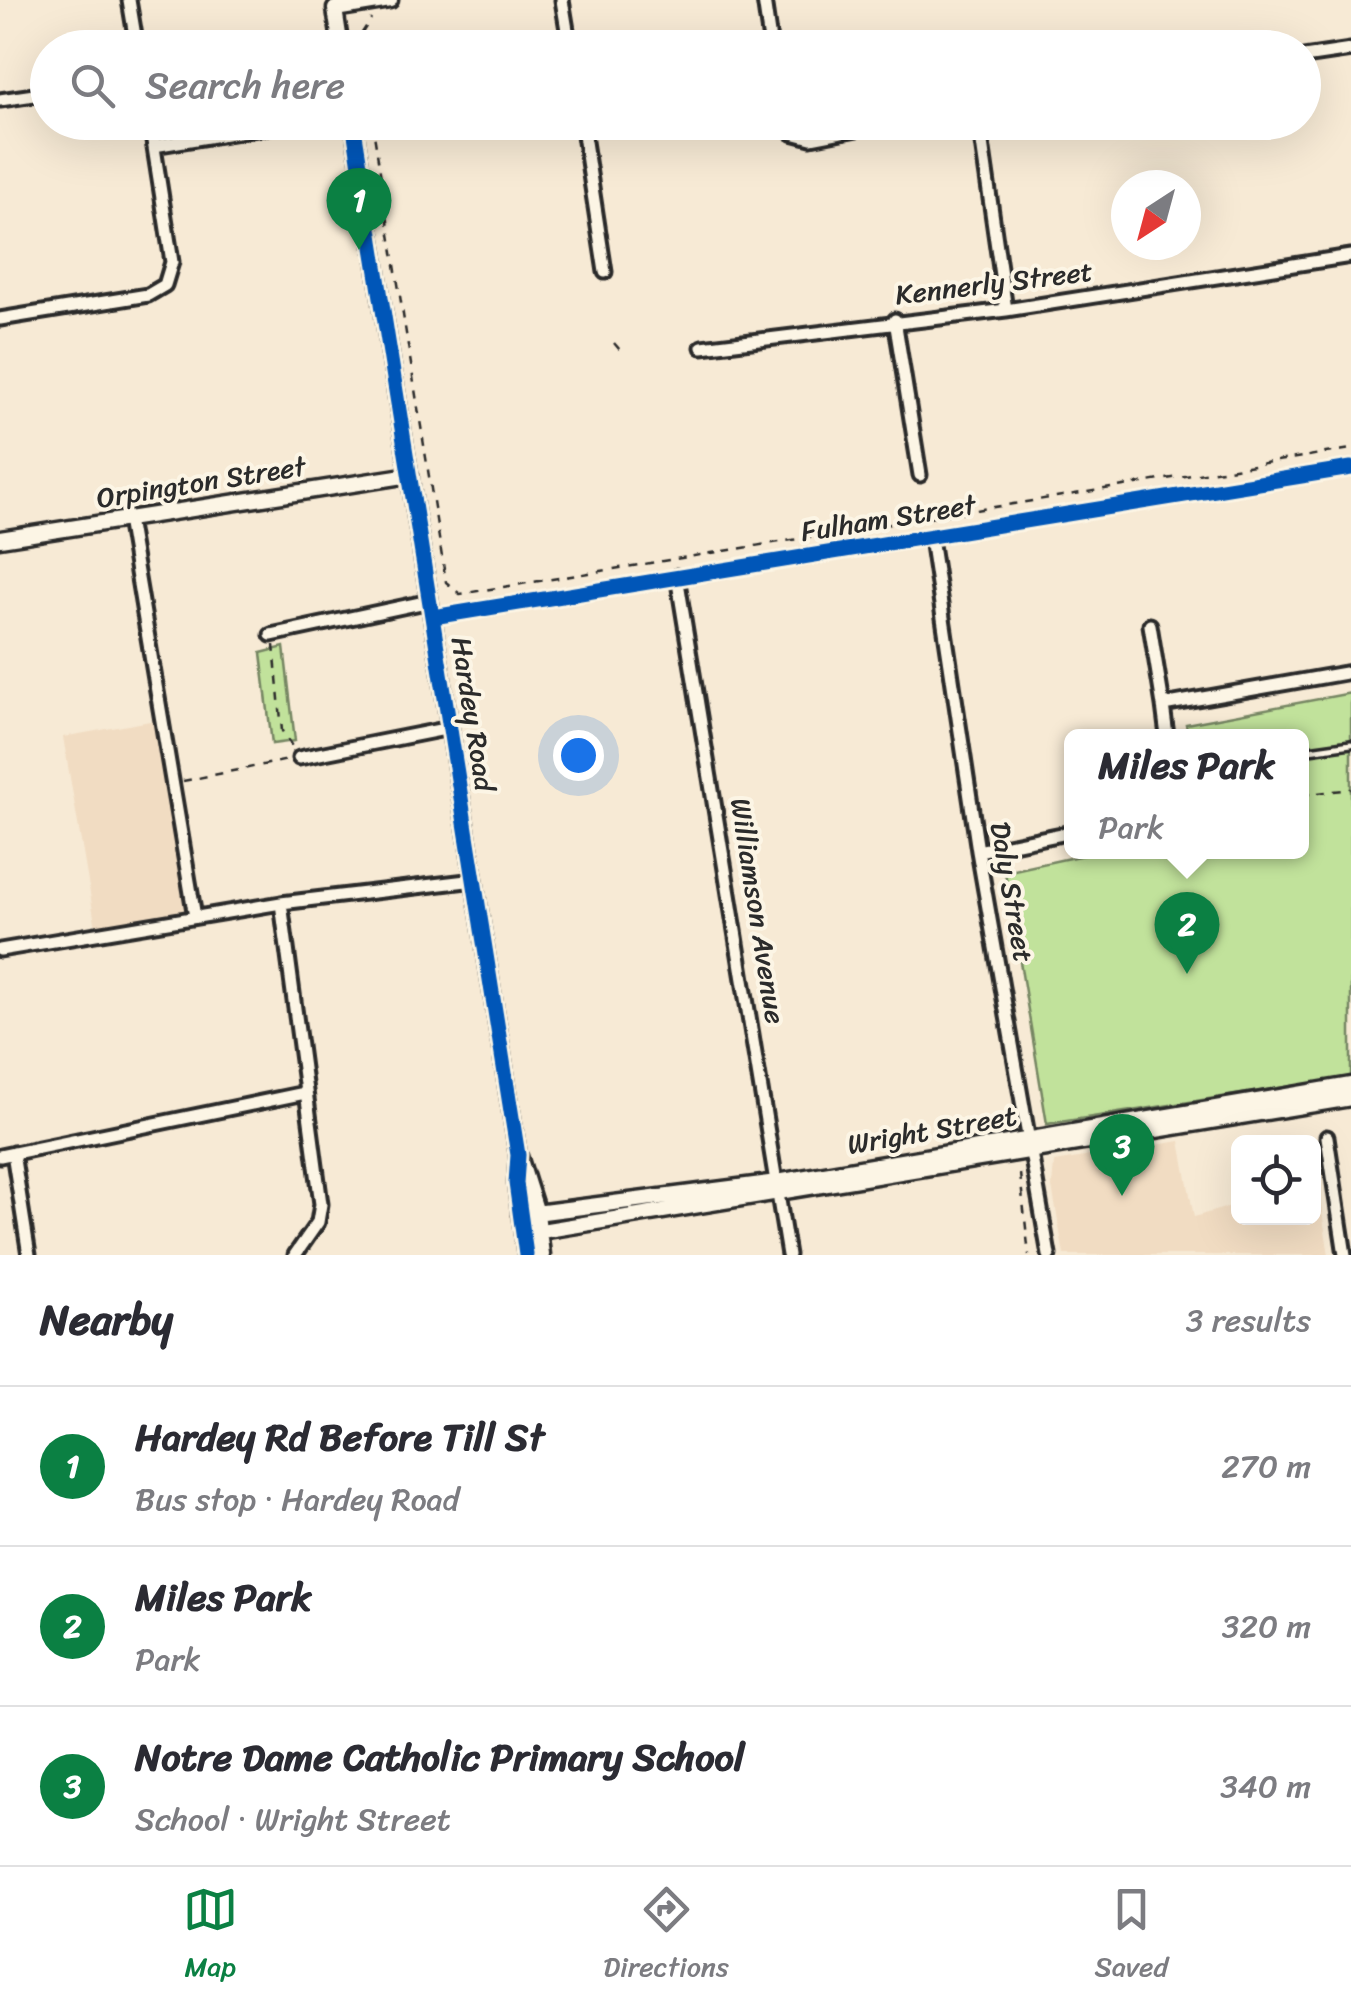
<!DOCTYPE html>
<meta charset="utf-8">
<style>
body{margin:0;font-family:Sriracha,sans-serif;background:#f7f7f7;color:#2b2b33}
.controls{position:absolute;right:30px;bottom:30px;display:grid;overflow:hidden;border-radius:15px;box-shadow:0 10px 40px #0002}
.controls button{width:90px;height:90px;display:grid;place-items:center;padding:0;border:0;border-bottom:2px solid #e1e1e2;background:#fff;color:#2b2b33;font:50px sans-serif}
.compass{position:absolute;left:1111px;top:170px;width:90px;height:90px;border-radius:50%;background:#fff;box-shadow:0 10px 40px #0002;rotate:216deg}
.you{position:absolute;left:578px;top:755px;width:35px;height:35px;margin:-25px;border:8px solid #fff;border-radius:50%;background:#1a73e8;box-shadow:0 0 0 15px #1a73e833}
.badge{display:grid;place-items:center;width:65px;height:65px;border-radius:50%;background:#0b8043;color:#fff;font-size:32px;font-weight:700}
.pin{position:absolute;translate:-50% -82px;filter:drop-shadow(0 2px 5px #0008)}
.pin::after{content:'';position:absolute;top:52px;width:35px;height:30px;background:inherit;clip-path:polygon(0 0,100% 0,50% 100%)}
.popup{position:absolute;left:1064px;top:729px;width:245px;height:130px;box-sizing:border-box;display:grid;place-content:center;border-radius:15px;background:#fff;filter:drop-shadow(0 2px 8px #0005);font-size:32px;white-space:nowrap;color:#7c7c81}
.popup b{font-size:38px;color:#2b2b33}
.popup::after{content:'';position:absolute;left:50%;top:100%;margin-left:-20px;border:20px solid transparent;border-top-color:#fff}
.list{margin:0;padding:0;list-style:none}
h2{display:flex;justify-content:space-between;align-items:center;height:130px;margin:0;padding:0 40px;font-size:42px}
h2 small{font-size:32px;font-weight:400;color:#7c7c81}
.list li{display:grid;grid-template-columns:65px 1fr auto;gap:30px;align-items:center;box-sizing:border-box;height:160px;padding:0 40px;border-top:2px solid #e1e1e2}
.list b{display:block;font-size:38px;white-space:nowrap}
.list p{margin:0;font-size:32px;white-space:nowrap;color:#7c7c81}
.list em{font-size:32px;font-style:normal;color:#7c7c81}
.icon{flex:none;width:55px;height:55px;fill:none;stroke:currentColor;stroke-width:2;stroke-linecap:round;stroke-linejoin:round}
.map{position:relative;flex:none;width:1351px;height:1255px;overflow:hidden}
.search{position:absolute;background:#fff;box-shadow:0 10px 40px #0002;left:30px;right:30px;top:30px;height:110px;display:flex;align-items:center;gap:25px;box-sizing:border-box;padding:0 35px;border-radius:55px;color:#7c7c81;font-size:38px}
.sheet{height:610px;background:#fff}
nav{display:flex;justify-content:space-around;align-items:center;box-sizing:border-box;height:140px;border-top:2px solid #e1e1e2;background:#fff;font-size:28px;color:#7c7c81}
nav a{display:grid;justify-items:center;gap:5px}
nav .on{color:#0b8043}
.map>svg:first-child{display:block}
.built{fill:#f1dcc2}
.green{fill:#c1e29b;stroke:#768663;stroke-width:2.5}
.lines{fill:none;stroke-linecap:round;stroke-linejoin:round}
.service-casing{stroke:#2b2b2b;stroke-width:12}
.minor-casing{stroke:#2b2b2b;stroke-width:19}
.tertiary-casing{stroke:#2b2b2b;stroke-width:21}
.path{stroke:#2b2b2b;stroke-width:2.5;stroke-dasharray:8 8;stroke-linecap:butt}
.service{stroke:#fcf5e5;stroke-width:5}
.minor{stroke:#fcf5e5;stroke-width:11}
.tertiary{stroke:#fcf5e5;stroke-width:14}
.cycleway-casing{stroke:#fcf5e5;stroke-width:21}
.cycleway{stroke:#0057b8;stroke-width:15}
.labels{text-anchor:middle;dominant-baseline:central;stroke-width:8;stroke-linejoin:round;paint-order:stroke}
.street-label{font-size:28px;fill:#2b2b2b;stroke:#fcf5e5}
</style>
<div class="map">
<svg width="1351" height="1255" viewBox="0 0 1351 1255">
<rect width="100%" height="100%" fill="#f7ead5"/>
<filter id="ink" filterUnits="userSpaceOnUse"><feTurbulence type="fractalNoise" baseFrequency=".01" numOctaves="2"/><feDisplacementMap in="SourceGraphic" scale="20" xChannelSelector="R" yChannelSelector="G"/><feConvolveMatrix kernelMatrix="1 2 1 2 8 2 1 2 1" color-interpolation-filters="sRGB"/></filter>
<g filter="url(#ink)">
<path class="built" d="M161 719 195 917 97 934 63 737Z
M1180 1141 1194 1217 1238 1204V1218H1314L1317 1181 1329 1255H1064L1052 1187 1054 1162Z"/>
<path class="green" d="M284 647 295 741 272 744 261 653Z
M1351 693V1077L1047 1124 1005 872 1097 852H1302V736H1188L1186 724Z"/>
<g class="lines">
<defs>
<path id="service" d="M1302 751 1351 744"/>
<path id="minor" d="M129 0 137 48
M562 0 570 48
M764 0 771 48
M1304 57 1351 50
M0 100 48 93
M582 122 605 272
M786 122 792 133 811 138 893 122
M979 122 1006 310
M154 146 299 122
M0 319 148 295 165 285 172 262 150 122
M895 320 920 475
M702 347 1006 310 1351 256
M128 519 195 917
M931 538 978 851 1049 1255
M677 576 788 1255
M433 617 1351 468
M1150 625 1163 705
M271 635 430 601
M1167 736 1163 705 1351 672
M299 758 450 728
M978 851 1072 832
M281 903 321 1204 318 1222 295 1255
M0 950 281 903 475 880
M1327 1137 1345 1255
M13 1153 29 1255
M0 1156 305 1093"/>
<path id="tertiary" d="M341 48 335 9 390 0
M353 122 518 1155 516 1183 526 1255
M0 539 410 475
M519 1156 537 1213 542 1255
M520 1215 777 1182 1351 1085
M523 1234 1351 1098"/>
</defs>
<use href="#service" class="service-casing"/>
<use href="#minor" class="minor-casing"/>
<use href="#tertiary" class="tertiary-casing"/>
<path class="path" d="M360 48 358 39 371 19
M372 122 446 582 460 594 1351 449
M614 343 620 350
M274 645 282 731 293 748
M183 781 288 760
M1302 795 1351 789
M1020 1174 1029 1255"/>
<use href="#service" class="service"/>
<use href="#minor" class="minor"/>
<use href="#tertiary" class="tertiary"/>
<defs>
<path id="cycleway" d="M353 122 518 1155 516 1183 526 1255
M433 617 1351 468"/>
</defs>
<use href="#cycleway" class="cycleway-casing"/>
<use href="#cycleway" class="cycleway"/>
</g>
</g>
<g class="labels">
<g class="street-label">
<text transform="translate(994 283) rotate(-7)">Kennerly Street</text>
<text transform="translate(201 482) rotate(-9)">Orpington Street</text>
<text transform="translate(888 518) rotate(-9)">Fulham Street</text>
<text transform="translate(473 714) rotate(81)">Hardey Road</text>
<text transform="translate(1012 892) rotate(80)">Daly Street</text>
<text transform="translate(758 911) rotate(81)">Williamson Avenue</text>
<text transform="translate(932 1130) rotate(-10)">Wright Street</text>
</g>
</g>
</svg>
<div class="controls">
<button><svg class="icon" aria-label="locate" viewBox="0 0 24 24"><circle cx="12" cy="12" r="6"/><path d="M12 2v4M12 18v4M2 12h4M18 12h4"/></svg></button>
</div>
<svg class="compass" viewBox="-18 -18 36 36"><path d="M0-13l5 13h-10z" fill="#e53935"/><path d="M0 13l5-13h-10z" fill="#7c7c81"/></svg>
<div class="you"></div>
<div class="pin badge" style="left:359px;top:250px">1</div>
<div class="pin badge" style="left:1187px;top:974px">2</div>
<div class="popup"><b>Miles Park</b>Park</div>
<div class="pin badge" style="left:1122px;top:1196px">3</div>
<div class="search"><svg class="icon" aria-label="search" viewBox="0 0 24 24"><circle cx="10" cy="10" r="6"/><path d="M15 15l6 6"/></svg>Search here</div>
</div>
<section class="sheet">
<h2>Nearby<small>3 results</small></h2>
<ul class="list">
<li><span class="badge">1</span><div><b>Hardey Rd Before Till St</b><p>Bus stop · Hardey Road</p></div><em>270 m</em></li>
<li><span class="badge">2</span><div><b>Miles Park</b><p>Park</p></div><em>320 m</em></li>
<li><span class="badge">3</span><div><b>Notre Dame Catholic Primary School</b><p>School · Wright Street</p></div><em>340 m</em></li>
</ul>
</section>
<nav>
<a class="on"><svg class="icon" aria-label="map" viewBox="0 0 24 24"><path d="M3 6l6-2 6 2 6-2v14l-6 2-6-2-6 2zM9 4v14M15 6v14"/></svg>Map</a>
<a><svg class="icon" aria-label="directions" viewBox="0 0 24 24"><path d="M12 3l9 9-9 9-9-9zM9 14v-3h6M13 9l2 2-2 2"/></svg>Directions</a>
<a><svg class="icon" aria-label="saved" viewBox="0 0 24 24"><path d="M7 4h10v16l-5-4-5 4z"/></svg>Saved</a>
</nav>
